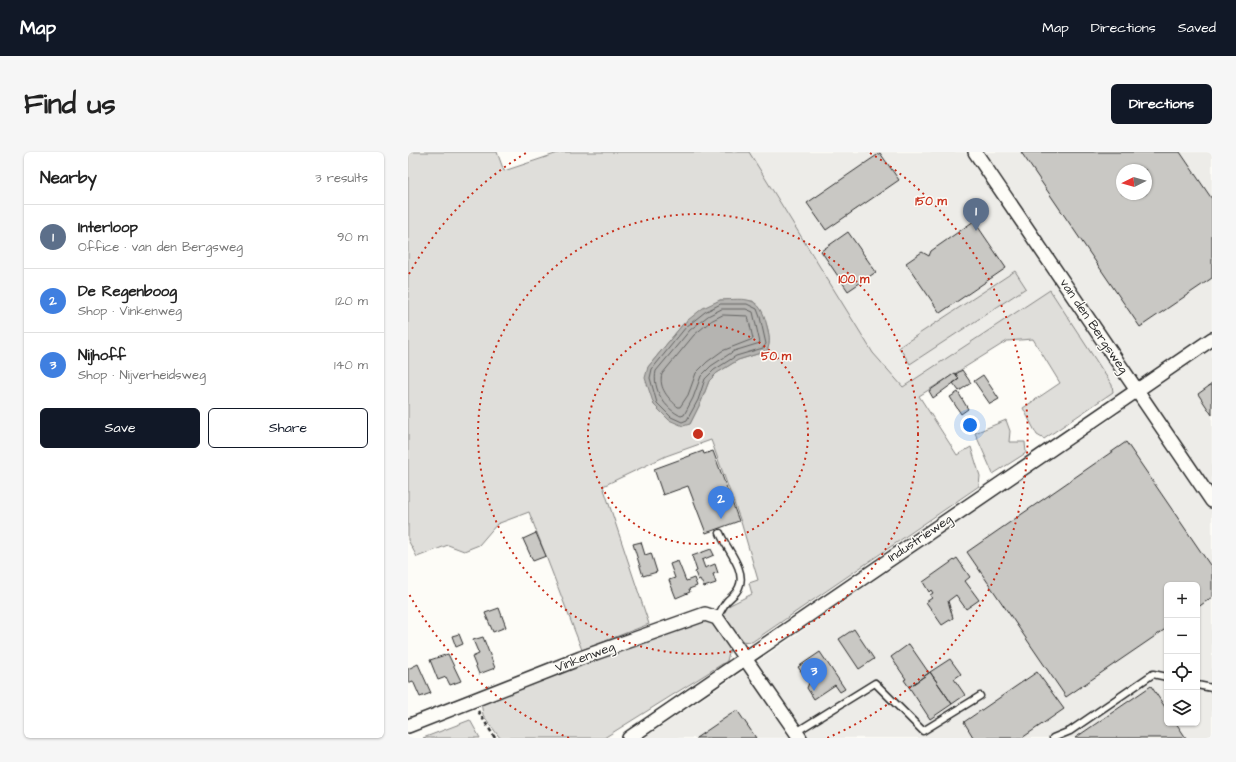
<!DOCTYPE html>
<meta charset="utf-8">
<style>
body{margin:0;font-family:"Architects Daughter",sans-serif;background:#f6f6f6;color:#222}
.controls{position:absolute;right:12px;bottom:12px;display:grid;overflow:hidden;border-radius:6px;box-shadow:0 1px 3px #0004}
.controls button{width:36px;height:36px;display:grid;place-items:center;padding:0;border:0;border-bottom:1px solid #e0e0e0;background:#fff;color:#222;font:20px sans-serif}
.compass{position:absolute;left:708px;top:12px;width:36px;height:36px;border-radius:50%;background:#fff;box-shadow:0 1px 3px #0004;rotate:265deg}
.you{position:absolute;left:562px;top:273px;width:14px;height:14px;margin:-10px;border:3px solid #fff;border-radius:50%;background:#1a73e8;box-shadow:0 0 0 6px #1a73e833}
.badge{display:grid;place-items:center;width:26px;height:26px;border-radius:50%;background:#111827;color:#fff;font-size:13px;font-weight:700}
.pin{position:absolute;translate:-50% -33px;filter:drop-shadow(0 1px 2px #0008)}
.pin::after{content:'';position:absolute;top:21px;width:14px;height:12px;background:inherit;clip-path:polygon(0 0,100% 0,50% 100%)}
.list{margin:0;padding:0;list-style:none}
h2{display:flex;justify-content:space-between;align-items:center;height:52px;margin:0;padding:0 16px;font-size:17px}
h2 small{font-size:13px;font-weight:400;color:#767676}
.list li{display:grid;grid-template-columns:26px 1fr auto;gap:12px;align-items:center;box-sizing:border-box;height:64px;padding:0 16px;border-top:1px solid #e0e0e0}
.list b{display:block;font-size:15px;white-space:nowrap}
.list p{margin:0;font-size:13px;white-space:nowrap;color:#767676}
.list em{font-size:13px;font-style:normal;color:#767676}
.actions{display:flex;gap:8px;padding:12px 16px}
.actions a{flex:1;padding:9px 0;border:1px solid #111827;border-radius:6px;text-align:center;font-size:14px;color:#111827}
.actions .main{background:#111827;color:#fff}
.icon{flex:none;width:22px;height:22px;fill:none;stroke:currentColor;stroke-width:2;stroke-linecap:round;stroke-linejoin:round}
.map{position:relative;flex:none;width:804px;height:586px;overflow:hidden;border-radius:6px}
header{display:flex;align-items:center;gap:24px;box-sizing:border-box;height:56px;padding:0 20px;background:#111827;color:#fff}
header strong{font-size:19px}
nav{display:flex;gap:22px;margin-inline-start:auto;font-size:14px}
.intro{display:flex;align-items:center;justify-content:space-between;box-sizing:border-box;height:96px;padding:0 24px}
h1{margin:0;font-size:28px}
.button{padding:10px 18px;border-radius:6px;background:#111827;color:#fff;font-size:14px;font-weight:700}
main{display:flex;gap:24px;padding:0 24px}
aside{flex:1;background:#fff;border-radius:6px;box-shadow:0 1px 3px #0004}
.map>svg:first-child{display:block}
.built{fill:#edece8;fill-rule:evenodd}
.green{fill:#dfdeda;stroke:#858482;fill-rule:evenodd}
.water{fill:#b5b4b1;stroke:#7e7d7b}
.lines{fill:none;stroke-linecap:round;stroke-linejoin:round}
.shore{stroke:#626261;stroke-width:1}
.building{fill:#c9c8c4;stroke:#2b2b2b;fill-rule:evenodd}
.service-casing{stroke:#2b2b2b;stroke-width:9}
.minor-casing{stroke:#2b2b2b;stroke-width:16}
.path{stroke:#2b2b2b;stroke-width:2.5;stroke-dasharray:4 3;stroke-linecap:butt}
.service{stroke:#fdfcf7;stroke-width:6}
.minor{stroke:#fdfcf7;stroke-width:13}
.ring{fill:none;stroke:#c8321e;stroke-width:2;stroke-dasharray:2 4}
.labels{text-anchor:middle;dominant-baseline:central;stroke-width:3;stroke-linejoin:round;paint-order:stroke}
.street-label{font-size:13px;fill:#2b2b2b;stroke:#fdfcf7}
.centre{fill:#c8321e;stroke:#fdfcf7;stroke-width:2}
.ring-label{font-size:12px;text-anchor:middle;font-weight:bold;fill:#c8321e;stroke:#fdfcf7;stroke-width:3;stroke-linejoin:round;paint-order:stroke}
</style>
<header>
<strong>Map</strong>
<nav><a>Map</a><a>Directions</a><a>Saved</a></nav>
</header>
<div class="intro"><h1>Find us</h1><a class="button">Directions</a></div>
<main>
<aside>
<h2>Nearby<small>3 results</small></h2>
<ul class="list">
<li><span class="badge" style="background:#5c6f8a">1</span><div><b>Interloop</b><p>Office · van den Bergsweg</p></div><em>90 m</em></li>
<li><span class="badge" style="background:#3f7fe0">2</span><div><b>De Regenboog</b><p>Shop · Vinkenweg</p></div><em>120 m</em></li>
<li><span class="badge" style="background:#3f7fe0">3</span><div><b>Nijhoff</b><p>Shop · Nijverheidsweg</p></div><em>140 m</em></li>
</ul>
<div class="actions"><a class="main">Save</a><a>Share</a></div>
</aside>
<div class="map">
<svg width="804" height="586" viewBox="0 0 804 586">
<rect width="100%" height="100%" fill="#fdfcf7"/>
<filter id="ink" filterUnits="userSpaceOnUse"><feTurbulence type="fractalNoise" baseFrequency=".025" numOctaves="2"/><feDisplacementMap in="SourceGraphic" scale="8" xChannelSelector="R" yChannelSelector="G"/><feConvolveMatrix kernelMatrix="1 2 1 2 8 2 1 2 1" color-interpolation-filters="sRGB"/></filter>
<g filter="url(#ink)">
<path class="built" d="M324 0H804V586H236L346 512 622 320 711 262 639 162 481 255ZM714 18H738V42H714ZM759 433H789V571H759Z"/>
<path class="green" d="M0 0H89L96 19 153 0H341L465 201 495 235 642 138 704 233 705 240 636 287 629 283 615 256 652 231 625 187 599 189 511 244 549 303 563 295 572 324 571 334 344 490 332 489 315 464 318 455 344 442 341 431 350 428 333 370 303 288 258 304 195 334 241 472 174 498 121 360 89 372 71 393 56 399 40 393 9 405 0 388ZM312 148 345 149C355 163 366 181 359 199L330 208 309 221 301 229 293 250 282 272 253 259 246 253 240 215 275 172Z
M607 119 618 136 502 212 491 195Z
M598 268 602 279 601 290H617L618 301 585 322 567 281Z
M288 468 306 470 322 496 319 509 196 586H92L75 563 73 550Z
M62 568 72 586H15Z"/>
<path class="water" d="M312 148C339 147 352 143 359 174 361 183 363 190 359 199L330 208 309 221 301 229 293 250 282 272 275 274 261 268 246 253 237 226 240 215 275 172 295 156Z"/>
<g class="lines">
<path class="shore" d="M313 152H339L349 157 352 165 358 192 355 196 328 204 306 218 297 227 290 248 279 268 274 270 263 265 249 251 242 226 244 217 278 175 297 160Z
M314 157H338L345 160 352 191 326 199 303 214 293 224 285 246 276 263 273 264C257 257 244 237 248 219L282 178 300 164Z
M315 163 340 164 345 187 314 199 299 210 288 221 280 243 272 255H270C261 247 250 236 254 222L286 183 303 169Z"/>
</g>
<path class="building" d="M613 0H772L804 47V126L732 175ZM714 18H738V42H714Z
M472 1 491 28 418 78 399 51Z
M566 69 598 116 532 161 498 111 514 100 521 104 523 99Z
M440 80 468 120 440 139 413 99Z
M554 218 563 231 551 239 545 231 551 227 548 222Z
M547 221 551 227 525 246 521 239Z
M575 223 591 247 582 252 566 229Z
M804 232V263L790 242Z
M550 240 560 257 553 262 542 245Z
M718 290 804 416V445L789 456V433H759V476L658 545 559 400Z
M295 299 296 302 305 299 331 369 298 381 280 334 255 343 246 317Z
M128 381 138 404 125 409 115 387Z
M233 390 237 403 243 401 249 420 235 424 225 392Z
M303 397 306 403 294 408 297 416 307 412 310 421 305 422 308 431 296 435 292 427 290 428 287 420 289 419 284 404Z
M549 406 562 425 557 429 571 448 558 457 548 443 540 449 545 466 534 473 518 450 524 446 522 443 525 441 523 438 521 440 515 430Z
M270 409 278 429 286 426 289 434 281 437 282 440 268 446 261 428 267 426 262 412Z
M91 456 98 475 85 480 77 461Z
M446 477 466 507 451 517 431 487Z
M51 482 55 492 48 495 44 484Z
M75 485 87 516 71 522 64 505 71 502 65 488Z
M501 492 521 521 501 535 496 528 498 527 483 505Z
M412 500 437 537 432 540 427 533 406 547 399 536 401 531 390 515Z
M40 502 53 529 42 533 38 525 30 528 22 508Z
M542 507 553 522 546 527 557 543 544 552 522 520Z
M10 512 23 541 12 545 5 529 0 531V517Z
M522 520 544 552 522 567 501 535Z
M629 520 656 557 614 586H564L565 585 556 570Z
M743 534 759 558V571H768L778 586H667Z
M329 558 348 586H288Z"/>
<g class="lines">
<defs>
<path id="service" d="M309 466C312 460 315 454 319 449 323 445 329 441 331 435 339 418 317 395 312 381
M789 533 804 536
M388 580 467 531 515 579 572 544
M645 586 662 579 745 522 759 525"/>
<path id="minor" d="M567 0 804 349
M0 574 173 506 297 462 309 466 392 586
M221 586 804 187"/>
</defs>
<use href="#service" class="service-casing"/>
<use href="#minor" class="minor-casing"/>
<path class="path" d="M70 559 87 586"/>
<use href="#service" class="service"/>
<use href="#minor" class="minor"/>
</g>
</g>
<g class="ring">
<circle cx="290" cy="282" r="110"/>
<circle cx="290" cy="282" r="220"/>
<path d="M161 586A330 330 0 0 1 1 442M1 122A330 330 0 0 1 118 1M462 1A330 330 0 0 1 419 586"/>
</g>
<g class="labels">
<g class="street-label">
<text transform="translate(686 174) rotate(56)">van den Bergsweg</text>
<text transform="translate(512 386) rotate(-34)">Industrieweg</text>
<text transform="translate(177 505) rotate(-21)">Vinkenweg</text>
</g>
</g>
<circle cx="290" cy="282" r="6" class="centre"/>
<g class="ring-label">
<text x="523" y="53">150 m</text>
<text x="446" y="131">100 m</text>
<text x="368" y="208">50 m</text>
</g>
</svg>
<div class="controls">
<button>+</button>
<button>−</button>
<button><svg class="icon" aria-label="locate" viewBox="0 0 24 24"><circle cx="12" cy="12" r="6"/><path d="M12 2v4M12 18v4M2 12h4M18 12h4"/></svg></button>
<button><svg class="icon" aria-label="layers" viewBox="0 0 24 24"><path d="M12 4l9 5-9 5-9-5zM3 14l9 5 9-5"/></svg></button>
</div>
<svg class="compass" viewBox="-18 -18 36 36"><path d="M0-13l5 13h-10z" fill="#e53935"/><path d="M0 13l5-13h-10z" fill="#767676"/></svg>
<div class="you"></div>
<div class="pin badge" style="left:568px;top:79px;background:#5c6f8a">1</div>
<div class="pin badge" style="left:313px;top:367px;background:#3f7fe0">2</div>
<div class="pin badge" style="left:406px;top:539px;background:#3f7fe0">3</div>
</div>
</main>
